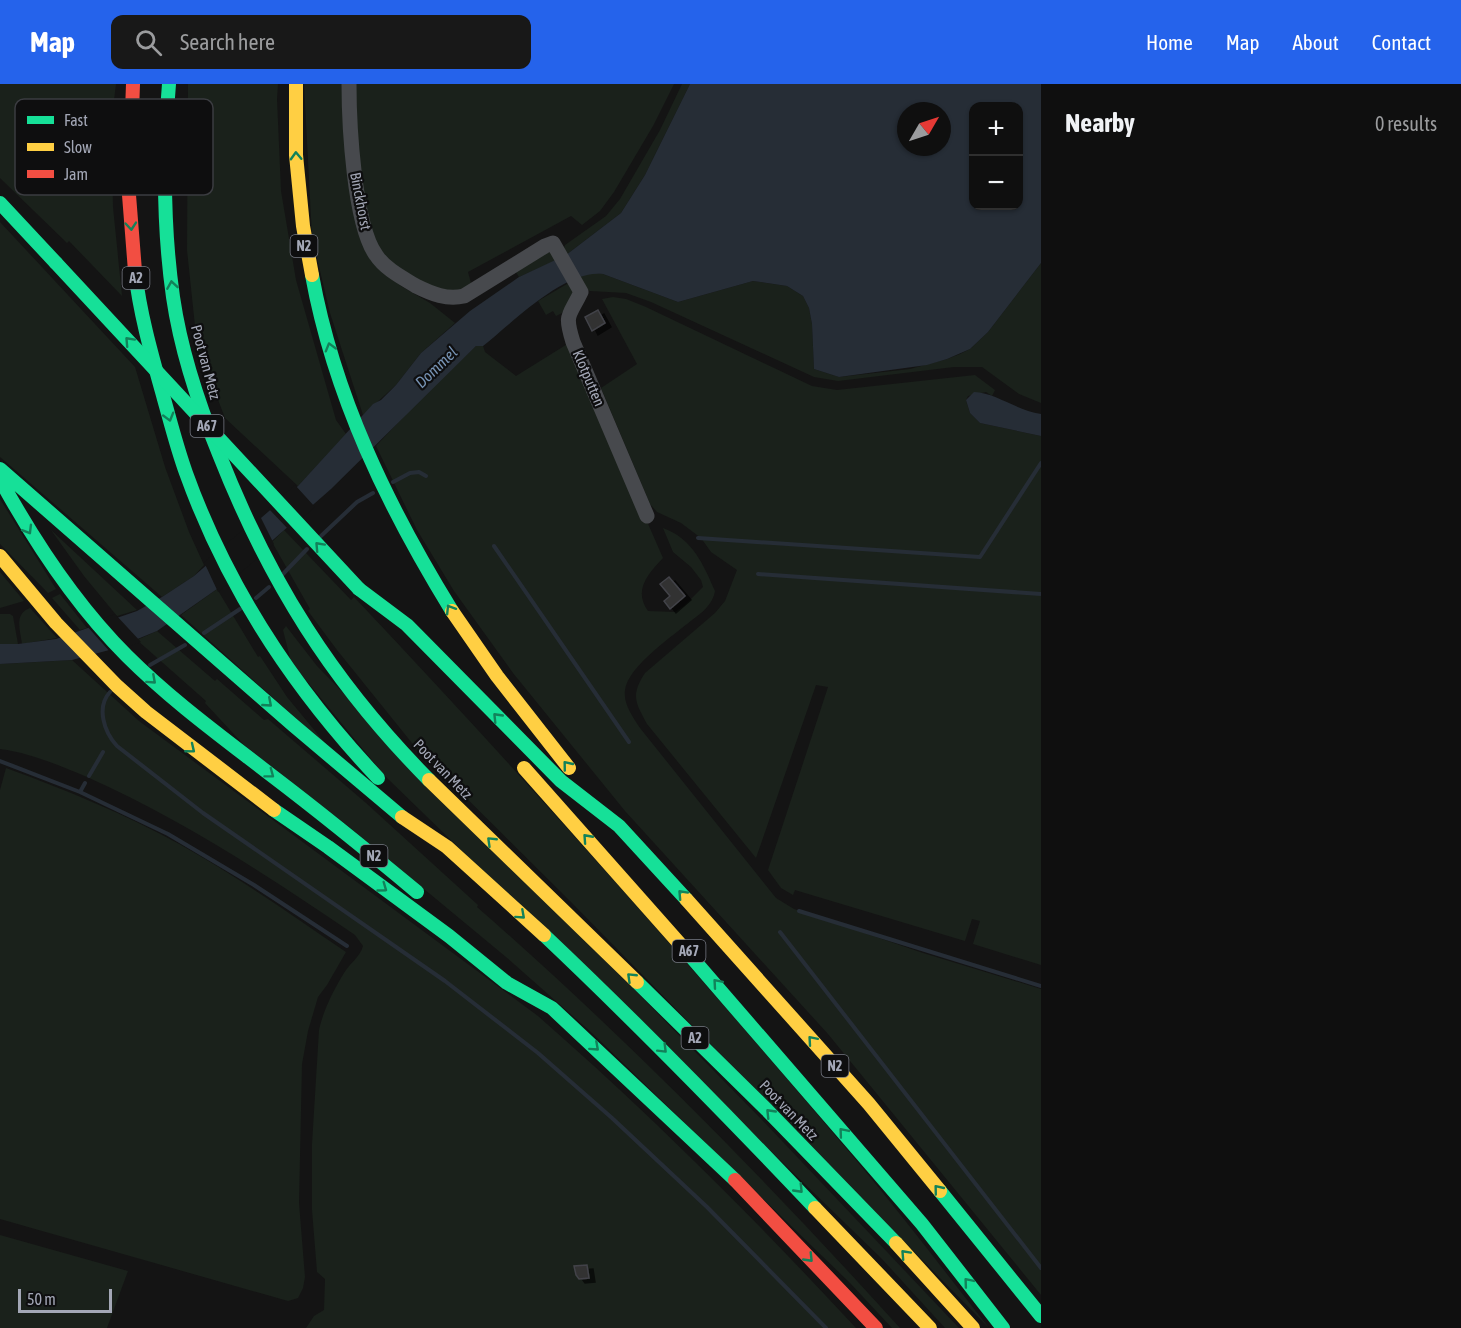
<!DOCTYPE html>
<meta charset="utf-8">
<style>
body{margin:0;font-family:"Asap Condensed",sans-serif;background:#181818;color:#f1f3f6}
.controls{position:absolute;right:18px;top:18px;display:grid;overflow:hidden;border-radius:12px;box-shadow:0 2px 4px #0004}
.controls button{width:54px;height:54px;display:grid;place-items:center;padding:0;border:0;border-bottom:2px solid #2f2f2f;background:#0f0f0f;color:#f1f3f6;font:30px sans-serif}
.compass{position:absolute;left:897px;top:18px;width:54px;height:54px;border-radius:50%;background:#0f0f0f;box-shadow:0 2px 4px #0004;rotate:51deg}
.scale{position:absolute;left:18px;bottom:15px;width:94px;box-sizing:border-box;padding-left:6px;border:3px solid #a3a7b6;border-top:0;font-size:16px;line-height:21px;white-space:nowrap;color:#a3a7b6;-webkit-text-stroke:4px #0e0e0f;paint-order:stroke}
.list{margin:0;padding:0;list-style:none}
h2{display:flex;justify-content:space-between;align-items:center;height:78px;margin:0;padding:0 24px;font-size:26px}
h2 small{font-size:20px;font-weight:400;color:#9b9c9e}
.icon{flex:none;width:33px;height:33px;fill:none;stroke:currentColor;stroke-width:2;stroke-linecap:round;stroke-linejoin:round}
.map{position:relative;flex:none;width:1041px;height:1244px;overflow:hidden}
header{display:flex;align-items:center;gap:36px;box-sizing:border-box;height:84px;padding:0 30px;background:#2563eb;color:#fff}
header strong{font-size:28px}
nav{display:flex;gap:33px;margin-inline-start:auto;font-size:21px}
.search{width:420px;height:54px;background:#181818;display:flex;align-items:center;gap:15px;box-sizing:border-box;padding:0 21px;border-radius:12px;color:#9b9c9e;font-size:22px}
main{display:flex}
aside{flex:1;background:#0f0f0f}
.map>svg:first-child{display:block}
.green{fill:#1a211b}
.water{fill:#262d36;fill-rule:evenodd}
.pier{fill:#141414}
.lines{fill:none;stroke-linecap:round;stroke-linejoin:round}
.stream{stroke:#262d36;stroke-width:4}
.building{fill:#313133;stroke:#424348;stroke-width:1.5;filter:url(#shadow)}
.street{stroke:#47494d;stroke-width:15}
.fast{stroke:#16e098;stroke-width:14}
.slow{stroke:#ffcf43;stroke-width:14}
.jam{stroke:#f24e42;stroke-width:14}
.fast-bridge{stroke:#16e098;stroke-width:14}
.oneway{stroke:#12825a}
.labels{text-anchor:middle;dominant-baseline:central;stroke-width:4.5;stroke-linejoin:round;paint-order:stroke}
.shield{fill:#0e0e0f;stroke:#767984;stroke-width:1.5}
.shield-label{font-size:14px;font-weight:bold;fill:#a3a7b6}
.street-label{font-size:15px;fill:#a3a7b6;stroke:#0e0e0f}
.water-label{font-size:16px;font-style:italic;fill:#7793b4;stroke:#0e0e0f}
.key{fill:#0e0e0f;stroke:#3b3c41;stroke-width:1.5}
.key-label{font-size:16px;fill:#a3a7b6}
</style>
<header>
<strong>Map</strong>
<div class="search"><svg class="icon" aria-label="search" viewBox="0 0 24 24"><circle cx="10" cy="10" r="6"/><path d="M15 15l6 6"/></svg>Search here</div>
<nav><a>Home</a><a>Map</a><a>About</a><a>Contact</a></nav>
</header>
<main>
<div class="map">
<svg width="1041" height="1244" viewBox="0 0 1041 1244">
<defs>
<filter id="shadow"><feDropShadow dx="6" dy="4" stdDeviation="0" flood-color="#0009"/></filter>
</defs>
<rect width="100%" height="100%" fill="#141414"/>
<path class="green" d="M0 0H116L111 41 113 123 122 212 69 157 67 159 0 94Z
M188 0H278L277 15 281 107 296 196 336 336 346 350 298 402 225 334 197 261 187 166Z
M304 0H345L370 175 401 202 430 219 455 239 421 269 396 301 363 331 330 229 312 153Z
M355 0H674L653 42 614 108 600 127 582 141 571 132 468 188 471 199 467 206H433L404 189 379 168 367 136 354 34Z
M682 0H690L645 91 621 129 566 171 564 164 565 161 606 132 620 115 660 46Z
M0 138 135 283 165 383 189 448 204 481 194 492 162 513 0 373Z
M552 168 559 175 519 193 514 185 536 171Z
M1041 179V319L1019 310 982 283H954L838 297 814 293 651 218 626 209 590 207 586 205 580 192 594 189 603 190 678 218 753 197 787 202 803 212 809 224 812 240 814 285 839 293 910 285 947 275 960 270 970 265 988 248Z
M572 197 575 208 562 229 556 232 553 227 546 231 538 217Z
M613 213 626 215 646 223 812 302 837 306 975 291 995 306 992 312 986 308 968 312 966 316 970 329 980 339 1041 352V881L973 860 980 837 972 835 965 857 795 806 793 811 781 804 768 786 828 603 816 601 756 774 647 640C636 619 630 612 645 589L715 529 725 517 737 486 711 468 701 454 681 439 657 428 650 420 601 304 637 280 602 215Z
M569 259 663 474C648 490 633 506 648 527L675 528 685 521 703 503 701 496 691 483 673 468 663 444C693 455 703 480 715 507 713 520 702 529 692 536 674 551 628 582 625 606 623 620 633 633 640 644L776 814 794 825 923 869 1041 905V1211L828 950 625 727 513 589 454 507 417 446 376 362 423 312 476 262H483L485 268 516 292Z
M0 415 56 505 48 509 0 460Z
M51 446 137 526 117 532 84 492Z
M284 446 351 516 354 513C527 696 694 884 856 1076 902 1131 945 1188 989 1244L570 817 416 664 337 566 308 527 310 525 272 458Z
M0 488 24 517 0 524Z
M217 505 258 573 260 572 287 613 330 665 181 531Z
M60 510 87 544 80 546 52 514Z
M30 524 57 554 22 560C20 545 14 530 30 524Z
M0 530H10L13 532 18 560H0Z
M286 542 317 582 765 1039 959 1244H945L882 1175 385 692 291 578 283 546Z
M157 547 215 597 217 595 264 636 268 635 366 719 478 821 477 823C627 954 767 1097 900 1244H892L850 1199 592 949 506 873 348 742 244 661 205 619 206 617 137 556Z
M72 576 139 637 538 932C650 1030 755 1135 856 1244H306L314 1232 324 1226 325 1195 317 1188 312 1126V1060L319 946C323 927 334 905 344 889 350 879 360 873 363 862L355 851C269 792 181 735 87 693 58 681 31 669 0 665V580Z
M6 684C66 706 125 730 181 761 238 793 292 831 346 868L327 901 318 913 308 947 302 980 299 1119 305 1193 303 1204 298 1214 288 1217 0 1135V706Z
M0 1151 128 1187 107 1244H0Z"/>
<path class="water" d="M690 0H1041V179L988 248 970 265 947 275 927 281 839 293 814 285 812 240 809 224 803 212 787 202 753 197 678 218 603 190C565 185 512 239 483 262H476L331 405 217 505 157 547 113 565 72 576 0 580V560H18L56 555 137 527 162 513 194 492 298 402 373 320 381 316 396 301 421 269 470 227 519 193 566 171 621 129 645 91ZM974 22H1018V122H974ZM906 27H942V63H906Z
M974 308C996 309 1016 326 1041 330V352L980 339 970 329 966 316Z"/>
<path class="pier" d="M295 401 315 423 289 446 268 424Z
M260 432 274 460 218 508 204 478Z
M115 530 141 558 111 569 86 541Z"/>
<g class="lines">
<path class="stream" d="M393 398 410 389 419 388 426 392
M321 452 357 418 373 409
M698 454 980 473 1041 379
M494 462 629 658
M283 490 307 465
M758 490 1041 510
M256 514 269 503
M204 549 240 525
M150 581 185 561
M110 608C96 623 104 648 117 662L203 729 445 897 538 969 612 1034 707 1123 826 1244
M0 677 80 708 168 750 254 801 347 862
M89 692 103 668
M80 708 85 699
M799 827 1041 902
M780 848 1041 1184"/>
</g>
<path class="building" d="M598 226 605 239 592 247 585 233Z
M669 493 685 512 670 525 664 517 670 512 660 500Z
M587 1181 589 1194 579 1195 576 1191 574 1182Z"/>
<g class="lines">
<path class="street" d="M349 0C349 39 354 141 376 171 385 185 403 194 416 202 432 210 447 216 464 212L545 162 553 159 581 208C569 233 564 229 573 258L647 432"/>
<path class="fast" d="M169 0C163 71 163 142 173 213 181 268 198 319 219 370 269 497 332 598 429 696
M0 119 56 179
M135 187C140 231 152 272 164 315 171 340 177 364 186 389 227 503 295 606 378 694
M312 191C334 312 388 423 452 527
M0 385 293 641 402 733
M0 395C35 459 75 520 127 572 171 616 222 653 271 691 321 729 369 768 417 808
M359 505 407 541 561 697 619 742 686 815
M274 726 328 763 449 852 507 899 552 924 735 1096
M544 851C637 939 727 1031 815 1124
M687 868 922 1140 1003 1244
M637 898 767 1026 896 1159
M940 1107 1041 1232"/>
<path class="slow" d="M296 0V71L303 142 312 191
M0 472 56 539 117 602 146 628 274 726
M452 527 497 592 569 684
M524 684 687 868
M429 696 637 898
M402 733 447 763 544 851
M686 815 869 1020 940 1107
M815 1124 930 1244
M896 1159 973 1244"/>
<path class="jam" d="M133 0 129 111 135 187
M735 1096 876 1244"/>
<path class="fast-bridge" d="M56 179 359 505"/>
</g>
<defs><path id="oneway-chevron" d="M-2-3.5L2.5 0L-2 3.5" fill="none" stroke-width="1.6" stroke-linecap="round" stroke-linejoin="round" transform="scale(1.5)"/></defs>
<g class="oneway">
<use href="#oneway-chevron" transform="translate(296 72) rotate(-92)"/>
<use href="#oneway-chevron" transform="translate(131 142) rotate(85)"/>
<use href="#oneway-chevron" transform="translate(172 201) rotate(-99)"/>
<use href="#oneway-chevron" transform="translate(129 257) rotate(-133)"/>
<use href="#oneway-chevron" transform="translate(330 263) rotate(-106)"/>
<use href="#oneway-chevron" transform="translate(169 333) rotate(74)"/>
<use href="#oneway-chevron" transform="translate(28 446) rotate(59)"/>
<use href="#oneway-chevron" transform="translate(319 462) rotate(-133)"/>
<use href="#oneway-chevron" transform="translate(450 525) rotate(-122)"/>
<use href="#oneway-chevron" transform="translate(152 596) rotate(42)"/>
<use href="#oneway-chevron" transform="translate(268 619) rotate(41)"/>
<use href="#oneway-chevron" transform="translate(497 633) rotate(-134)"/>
<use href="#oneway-chevron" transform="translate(191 665) rotate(39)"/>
<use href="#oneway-chevron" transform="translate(567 681) rotate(-129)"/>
<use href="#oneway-chevron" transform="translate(270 690) rotate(37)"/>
<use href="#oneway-chevron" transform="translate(587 754) rotate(-132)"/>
<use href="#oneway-chevron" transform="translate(491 757) rotate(-136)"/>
<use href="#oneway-chevron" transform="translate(383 804) rotate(36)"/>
<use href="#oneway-chevron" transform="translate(682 810) rotate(-133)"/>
<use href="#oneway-chevron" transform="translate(521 831) rotate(42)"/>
<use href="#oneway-chevron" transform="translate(631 893) rotate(-136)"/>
<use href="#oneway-chevron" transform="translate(717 899) rotate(-131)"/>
<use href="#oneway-chevron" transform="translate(812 956) rotate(-131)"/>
<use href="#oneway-chevron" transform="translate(595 963) rotate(42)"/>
<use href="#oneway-chevron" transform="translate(663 965) rotate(45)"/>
<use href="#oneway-chevron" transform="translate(770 1029) rotate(-134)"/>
<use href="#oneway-chevron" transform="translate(843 1048) rotate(-130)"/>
<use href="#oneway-chevron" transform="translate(799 1105) rotate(46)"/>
<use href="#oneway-chevron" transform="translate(938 1105) rotate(-129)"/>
<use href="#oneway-chevron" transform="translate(905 1170) rotate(-133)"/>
<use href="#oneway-chevron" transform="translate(809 1174) rotate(46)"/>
<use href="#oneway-chevron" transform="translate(968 1198) rotate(-130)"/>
</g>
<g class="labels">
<g class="shield">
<rect x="290.5" y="151" width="27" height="22" rx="4.5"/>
<rect x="122.5" y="183" width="27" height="22" rx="4.5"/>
<rect x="190.5" y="331" width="33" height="22" rx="4.5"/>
<rect x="360.5" y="761" width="27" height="22" rx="4.5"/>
<rect x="672.5" y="856" width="33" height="22" rx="4.5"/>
<rect x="681.5" y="943" width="27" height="22" rx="4.5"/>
<rect x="821.5" y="971" width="27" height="22" rx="4.5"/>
</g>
<g class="shield-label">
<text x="304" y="162">N2</text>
<text x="136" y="194">A2</text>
<text x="207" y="342">A67</text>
<text x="374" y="772">N2</text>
<text x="689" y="867">A67</text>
<text x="695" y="954">A2</text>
<text x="835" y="982">N2</text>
</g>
<g class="street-label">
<text transform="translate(361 117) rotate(79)">Binckhorst</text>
<text transform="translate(206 278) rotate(75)">Poot van Metz</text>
<text transform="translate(589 294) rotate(67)">Klotputten</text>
<text transform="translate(443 685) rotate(46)">Poot van Metz</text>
<text transform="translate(789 1026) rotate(46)">Poot van Metz</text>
</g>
<g class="water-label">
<text transform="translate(436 283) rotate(-44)">Dommel</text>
</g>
</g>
<rect x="15" y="15" width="198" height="96" rx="9" class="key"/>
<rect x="27" y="32" width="27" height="8" fill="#16e098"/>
<rect x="27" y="59" width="27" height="8" fill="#ffcf43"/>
<rect x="27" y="86" width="27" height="8" fill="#f24e42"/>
<g class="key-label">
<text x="64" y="42">Fast</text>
<text x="64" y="69">Slow</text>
<text x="64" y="96">Jam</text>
</g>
</svg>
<div class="controls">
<button>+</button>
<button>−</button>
</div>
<svg class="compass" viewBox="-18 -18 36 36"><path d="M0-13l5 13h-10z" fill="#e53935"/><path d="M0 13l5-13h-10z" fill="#9b9c9e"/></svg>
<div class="scale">50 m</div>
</div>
<aside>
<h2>Nearby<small>0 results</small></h2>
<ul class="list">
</ul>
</aside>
</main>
